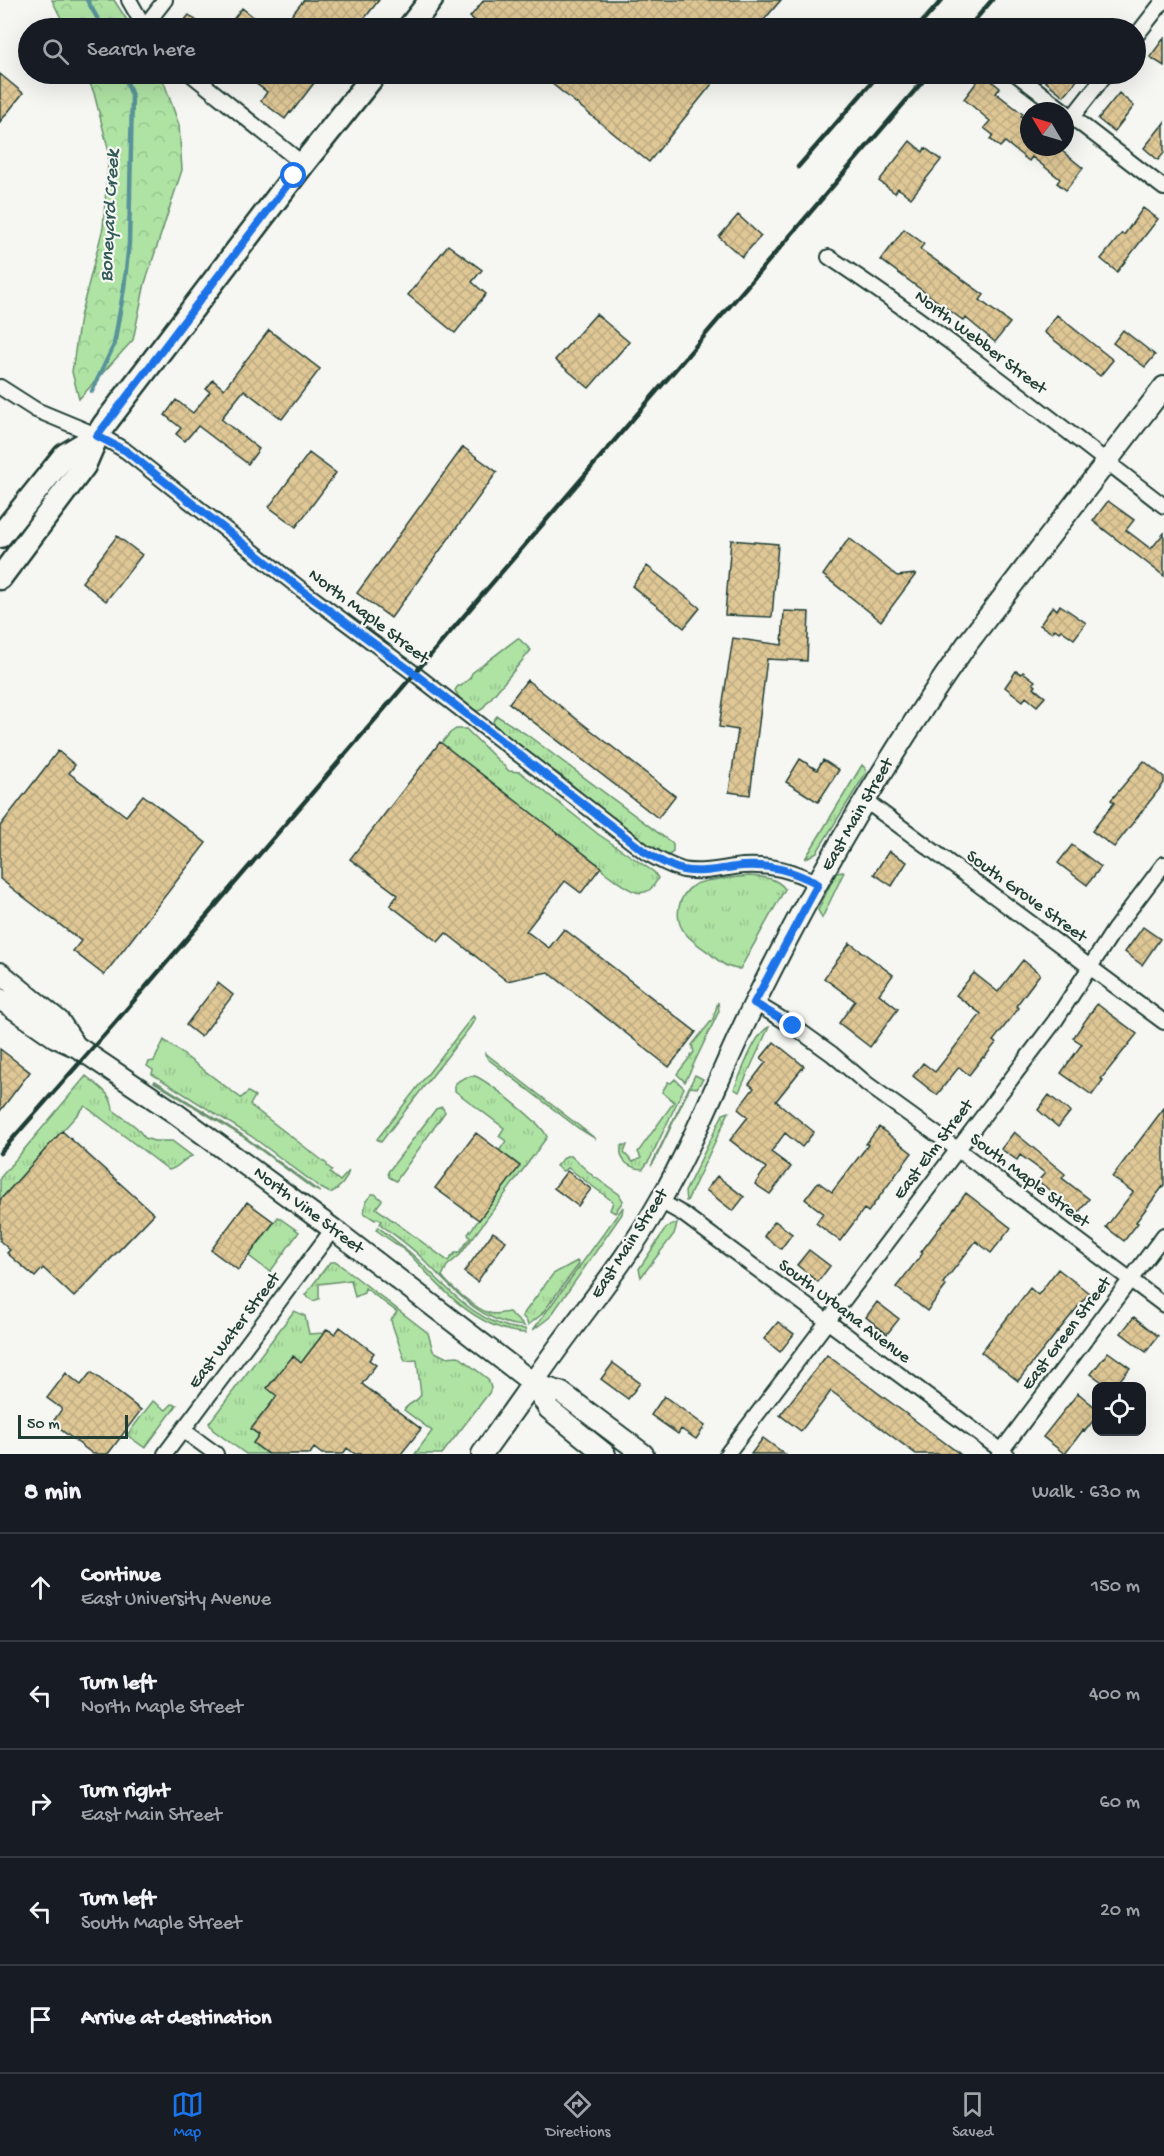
<!DOCTYPE html>
<meta charset="utf-8">
<style>
body{margin:0;font-family:"Gochi Hand",sans-serif;background:#20242c;color:#f1f3f6}
.controls{position:absolute;right:18px;bottom:18px;display:grid;overflow:hidden;border-radius:12px;box-shadow:0 6px 24px #0002}
.controls button{width:54px;height:54px;display:grid;place-items:center;padding:0;border:0;border-bottom:2px solid #363941;background:#171b24;color:#f1f3f6;font:30px sans-serif}
.compass{position:absolute;left:1020px;top:102px;width:54px;height:54px;border-radius:50%;background:#171b24;box-shadow:0 6px 24px #0002;rotate:308deg}
.scale{position:absolute;left:18px;bottom:15px;width:110px;box-sizing:border-box;padding-left:6px;border:3px solid #1f3d34;border-top:0;font-size:16px;line-height:21px;white-space:nowrap;color:#1f3d34;-webkit-text-stroke:4px #f6f6f2;paint-order:stroke}
.stop{position:absolute;width:18px;height:18px;margin:-14px;border:4px solid #1a73e8;border-radius:50%;background:#fff}
.stop.end{background:#1a73e8;border-color:#fff;box-shadow:0 2px 6px #0008}
.list{margin:0;padding:0;list-style:none}
h2{display:flex;justify-content:space-between;align-items:center;height:78px;margin:0;padding:0 24px;font-size:26px}
h2 small{font-size:20px;font-weight:400;color:#9ea1a6}
.list li{display:grid;grid-template-columns:39px 1fr auto;gap:18px;align-items:center;box-sizing:border-box;height:108px;padding:0 24px;border-top:2px solid #363941}
.list b{display:block;font-size:22px;white-space:nowrap}
.list p{margin:0;font-size:20px;white-space:nowrap;color:#9ea1a6}
.list em{font-size:20px;font-style:normal;color:#9ea1a6}
.icon{flex:none;width:33px;height:33px;fill:none;stroke:currentColor;stroke-width:2;stroke-linecap:round;stroke-linejoin:round}
.map{position:relative;flex:none;width:1164px;height:1454px;overflow:hidden}
.search{position:absolute;background:#171b24;box-shadow:0 6px 24px #0002;left:18px;right:18px;top:18px;height:66px;display:flex;align-items:center;gap:15px;box-sizing:border-box;padding:0 21px;border-radius:33px;color:#9ea1a6;font-size:22px}
.sheet{height:618px;background:#171b24}
nav{display:flex;justify-content:space-around;align-items:center;box-sizing:border-box;height:84px;border-top:2px solid #363941;background:#171b24;font-size:16px;color:#9ea1a6}
nav a{display:grid;justify-items:center;gap:3px}
nav .on{color:#1a73e8}
.map>svg:first-child{display:block}
.grass{fill:url(#grass-tufts);stroke:#67906c;stroke-width:1.5}
.forest{fill:url(#forest-crowns);stroke:#67906c;stroke-width:1.5}
.lines{fill:none;stroke-linecap:round;stroke-linejoin:round}
.stream{stroke:#599399;stroke-width:4.5}
.building{fill:url(#building-cross-hatch);stroke:#1f3d34;stroke-width:1.5}
.street-casing{stroke:#1f3d34;stroke-width:18}
.secondary-casing{stroke:#1f3d34;stroke-width:24}
.primary-casing{stroke:#1f3d34;stroke-width:27}
.street{stroke:#f6f6f2;stroke-width:14}
.secondary{stroke:#f6f6f2;stroke-width:20}
.primary{stroke:#f6f6f2;stroke-width:22}
.rail{stroke:#1f3d34;stroke-width:4.5}
.route{stroke:#1a73e8;stroke-width:8}
.labels{text-anchor:middle;dominant-baseline:central;stroke-width:4.5;stroke-linejoin:round;paint-order:stroke}
.street-label{font-size:18px;fill:#1f3d34;stroke:#f6f6f2}
.water-label{font-size:20px;font-style:italic;fill:#325a56;stroke:#f6f6f2}
</style>
<div class="map">
<svg width="1164" height="1454" viewBox="0 0 1164 1454">
<defs>
<pattern id="grass-tufts" width="24" height="20" patternUnits="userSpaceOnUse" patternTransform="scale(1.5)"><rect width="24" height="20" fill="#afe3a4"/><path d="M3 7l-1-3M5 7V3M7 7l1-3M15 17l-1-3M17 17v-4M19 17l1-3" fill="none" stroke="#96c48e"/></pattern>
<pattern id="forest-crowns" width="20" height="18" patternUnits="userSpaceOnUse" patternTransform="scale(1.5)"><rect width="20" height="18" fill="#afe3a4"/><path d="M2 6a3 3 0 1 1 6 0M12 15a3 3 0 1 1 6 0" fill="none" stroke="#96c48e"/></pattern>
<pattern id="building-cross-hatch" width="8" height="8" patternUnits="userSpaceOnUse" patternTransform="scale(1.5)"><rect width="8" height="8" fill="#dfc796"/><path d="M0 0l8 8M0 8l8-8" fill="none" stroke="#bfac82"/></pattern>
</defs>
<rect width="100%" height="100%" fill="#f6f6f2"/>
<filter id="ink" filterUnits="userSpaceOnUse"><feTurbulence type="fractalNoise" baseFrequency=".0167" numOctaves="2"/><feDisplacementMap in="SourceGraphic" scale="12" xChannelSelector="R" yChannelSelector="G"/><feConvolveMatrix kernelMatrix="1 2 1 2 8 2 1 2 1" color-interpolation-filters="sRGB"/></filter>
<g filter="url(#ink)">
<path class="grass" d="M518 638 531 650 481 710 477 711C466 707 460 701 455 690L458 686H461L470 678 472 673Z
M497 716 526 734 673 844V852L666 857 609 817 562 776 530 756 512 740 497 731 493 721Z
M456 729H466L509 771 520 772 598 834 654 872 658 878C644 909 621 883 603 871L601 867 441 744 450 733Z
M862 765 865 768 866 773 817 852 805 859Z
M844 872 822 918 818 910 836 873Z
M749 876C763 877 776 877 785 889L740 969C726 969 718 960 708 952 701 947 692 941 686 934 673 920 677 896 694 885 704 879 736 878 749 876Z
M718 1002 719 1011 685 1082 677 1074 694 1052 692 1045 713 1019Z
M473 1016 475 1019 470 1027 381 1142 377 1139Z
M769 1027 739 1092 734 1089C741 1075 755 1032 769 1027Z
M164 1040 241 1098 248 1092 255 1096 250 1105 327 1164V1166L332 1170 330 1173 340 1181 349 1171C346 1181 339 1189 330 1193L321 1188 251 1136 152 1074 153 1070 147 1066 149 1062 154 1061Z
M485 1054V1053L596 1139 578 1128 488 1059Z
M695 1075 703 1079 697 1088 690 1087 655 1160 651 1166Z
M86 1076C98 1086 112 1093 113 1110L136 1127 145 1138 154 1141H172L192 1156C182 1159 179 1168 169 1170L85 1106 0 1200V1178Z
M475 1076C489 1082 543 1124 547 1137L460 1255 447 1266 442 1276C449 1286 476 1309 489 1313 495 1315 502 1313 509 1312L524 1326C480 1324 449 1285 421 1257 409 1245 394 1235 380 1224L382 1221 377 1218 375 1220 364 1213 366 1201 372 1194H375L382 1200 376 1208 448 1261 455 1253H459L470 1238 468 1234 519 1166 499 1151 506 1141 499 1136 504 1128 455 1091V1084C461 1078 467 1076 475 1076Z
M675 1079 684 1088 650 1159 643 1169C630 1168 619 1162 621 1147L623 1145H627L624 1153 633 1162 641 1158 638 1152 674 1102 662 1092 668 1082 671 1083Z
M155 1081 241 1134 320 1192 312 1188 242 1136 154 1082Z
M442 1107 445 1112 396 1181 389 1177 388 1172 436 1109Z
M729 1112 687 1201H686L685 1192 723 1114Z
M566 1156H571L593 1176 619 1194 623 1201 615 1213 610 1210 613 1202 607 1197 568 1168 563 1171 556 1166Z
M623 1207 622 1214 550 1317 533 1330Z
M278 1217 299 1232 270 1272 249 1256Z
M673 1224H677L674 1234 641 1277 639 1269 666 1228Z
M378 1227C391 1237 403 1246 415 1257 446 1286 478 1328 525 1329L526 1333C479 1331 442 1290 413 1258 403 1247 388 1239 376 1230Z
M577 1261 579 1264 541 1315 528 1325 526 1320 522 1316 553 1274Z
M330 1262H337L340 1265 428 1333 433 1351 445 1357 458 1356 488 1379 491 1388 489 1393 442 1454H415L432 1431 404 1410C408 1403 416 1403 421 1395L417 1360 405 1361 392 1324 391 1320 397 1312 365 1288 364 1293 355 1297 351 1280 319 1284V1299L313 1301 305 1295Z
M294 1311 305 1316 309 1334 324 1333 301 1363 293 1356 268 1388 277 1396 251 1429 259 1435 253 1443 268 1454H246L213 1430 209 1423Z
M153 1401 166 1410 172 1404 177 1405 145 1448 127 1435Z"/>
<path class="forest" d="M52 0H114L132 28H66Z
M86 74H161L179 125 182 170 145 283 133 340 79 399 72 372 80 317 103 228 109 152 94 93Z"/>
<g class="lines">
<path class="stream" d="M87 0 103 28
M92 391 114 345 124 288 129 243 132 96 124 74"/>
</g>
<path class="building" d="M304 0H379L357 28H313L307 24 304 27 291 16Z
M484 0H781L757 28H485L470 17Z
M242 8 256 19 249 28H239L231 22Z
M189 15 206 28H178Z
M1164 38V66L1150 57Z
M0 74 23 93 0 122Z
M243 74H321L291 113 290 112 285 119 261 101 267 92Z
M540 74H720L649 162Z
M983 74 1000 88 996 93 1023 114 1021 116 1029 123V147H1057L1083 168 1066 190 1057 183 1060 179 1032 157 1029 161 1005 142 1000 147 990 139 993 135 984 128 990 121 964 99Z
M1036 74H1082L1064 96Z
M1119 93 1134 106 1114 132 1098 119Z
M1164 123V153L1158 160 1144 148Z
M910 141 923 152 925 148 941 160 911 198 898 188 895 193 879 181Z
M1143 208 1158 219 1117 272 1101 259 1122 233 1124 235Z
M738 215 761 236 742 257 719 237Z
M904 229 924 244 920 249 984 295 980 300 1010 323 995 342 966 318 964 321 881 260Z
M448 245 482 270 472 282 486 294 455 333 408 295Z
M596 314 629 342 589 388 555 360Z
M1057 315 1113 360 1100 376 1044 332Z
M269 330 320 369 282 419 244 390 221 419 259 449 248 464 198 426 185 441 176 434 181 428 165 415 176 400 193 413 210 392 206 389 213 380 224 389Z
M1123 330 1155 355 1145 367 1113 343Z
M463 447 497 472 391 618 357 593Z
M309 453 336 473 296 527 269 507Z
M1108 501 1134 520 1126 530 1151 549 1164 533V576L1093 521Z
M117 536 142 555 106 601 82 582Z
M849 538 897 576 916 574 881 621 823 575Z
M731 540 778 544 772 617 725 615Z
M647 566 700 608 684 628 632 586Z
M1060 605 1086 623 1074 639 1061 630 1059 632 1055 629 1052 633 1040 625 1053 606 1057 610Z
M784 611 809 612 807 661 767 659 750 795 729 792 738 730 719 727 733 638 782 645Z
M1016 671 1021 674 1023 672 1035 681 1033 683 1036 686 1034 688 1045 697 1037 706 1026 697 1023 701 1005 687Z
M527 680 675 796 658 818 509 703Z
M440 742 601 867 581 893 565 881 526 931 549 948 564 929 696 1032 669 1067 548 972 507 981 446 933 438 942 390 905 398 895 350 859Z
M58 751 75 765 69 773 126 816 143 795 206 843 104 975 73 951 81 941 0 879V826Z
M800 759 817 770 823 760 839 770 818 802 786 782Z
M1144 761 1164 777V783L1114 847 1092 831 1114 803 1111 800Z
M1072 845 1101 867 1087 885 1058 863Z
M889 851 907 862 892 886 874 874Z
M1143 927 1160 939 1142 965 1125 952Z
M850 943 893 975 879 994 898 1009 870 1047 839 1023 855 1001 824 978Z
M1023 960 1040 974 1016 1006 1019 1008 993 1041 996 1043 984 1058 983 1057 969 1075 959 1067 937 1095 913 1076 923 1063 935 1072 981 1014 956 995 974 973 998 992Z
M218 983 233 995 201 1037 186 1025Z
M1097 1004 1137 1034 1101 1079 1103 1080 1092 1095 1061 1073 1082 1044 1073 1038Z
M774 1042 804 1066 776 1101 814 1132 802 1147 785 1133 771 1152 791 1167 770 1194 755 1184 766 1168 730 1140 748 1117 738 1109 754 1088 749 1084 766 1062 761 1058Z
M0 1049 30 1072 0 1111Z
M1049 1095 1070 1112 1058 1127 1038 1110Z
M1164 1108V1185L1136 1222 1138 1223 1124 1241 1106 1227 1133 1192 1112 1177Z
M879 1127 912 1153 868 1212 864 1209 840 1241 816 1223 823 1213 805 1199 818 1182 832 1192 868 1145 866 1144Z
M62 1131 154 1214 74 1297 43 1268 35 1277 7 1253 10 1250 0 1241V1200Z
M1014 1132 1065 1174 1062 1178 1089 1199 1078 1213 1038 1181 1045 1173 1020 1155 1017 1160 1001 1149Z
M476 1133 520 1166 479 1220 435 1188Z
M567 1171 591 1189 578 1206 554 1188Z
M717 1176 744 1197 733 1211 706 1190Z
M966 1193 1011 1228 991 1253 976 1241 943 1283 946 1286 927 1311 896 1287 923 1253 921 1252Z
M247 1202 274 1222 238 1270 211 1250Z
M775 1221 792 1234 781 1249 764 1236Z
M493 1232 506 1241 477 1282 464 1272Z
M809 1250 830 1266 818 1282 797 1265Z
M1058 1269 1089 1293 1018 1381 981 1352 1030 1288 1038 1295Z
M877 1302 899 1319 887 1334 866 1317Z
M1134 1317 1158 1336 1146 1352 1121 1333Z
M778 1322 794 1334 780 1352 764 1339Z
M340 1327 374 1353 369 1360 376 1365 362 1384 421 1429 401 1454H355L347 1448 343 1454H322L314 1448 310 1454H268L253 1443 259 1435 251 1429 277 1396 267 1388 293 1356 301 1363 327 1329 335 1334Z
M1108 1352 1130 1368 1115 1386H1108L1091 1374Z
M827 1355 960 1454H916L831 1391 801 1431 780 1415Z
M613 1363 640 1383 628 1399 601 1379Z
M91 1372 141 1410 108 1454H93L52 1423 62 1409 47 1398 66 1373 81 1385Z
M1078 1393 1096 1408V1417L1085 1431 1083 1430 1065 1454 1043 1437Z
M664 1396 705 1426 696 1439 681 1429 678 1434 651 1415Z
M763 1438 785 1454H751Z"/>
<g class="lines">
<defs>
<path id="street" d="M129 0 145 28
M144 27 165 0
M1136 36 1164 0
M191 74 303 164
M1016 74 1164 188
M1073 116 1106 74
M829 257C945 334 1054 421 1164 506
M0 387 36 410 106 439 126 451 302 590 415 674 645 852C657 859 670 866 683 870 703 874 723 868 743 866 771 864 793 871 818 883
M866 801 1164 1022
M755 1003 793 1026 832 1054 867 1084 957 1149 1164 1305
M660 1201 683 1214 1006 1454
M183 1430 216 1454
M165 1454 333 1229
M727 1454 1055 1021 1114 930 1164 864
M999 1454 1164 1235"/>
<path id="secondary" d="M0 973 59 1021 75 1045
M0 999 55 1037 77 1047 175 1113 333 1229 533 1383 562 1393 643 1454
M533 1383 549 1409 605 1454
M482 1454C509 1417 535 1379 562 1342 596 1296 632 1251 660 1201 696 1139 722 1069 754 1004 816 879 886 758 967 644L1164 387"/>
<path id="primary" d="M409 28 431 0
M0 536 65 455 97 436
M0 578 84 466 97 436 104 425 303 164 375 74"/>
</defs>
<use href="#street" class="street-casing"/>
<use href="#secondary" class="secondary-casing"/>
<use href="#primary" class="primary-casing"/>
<use href="#street" class="street"/>
<use href="#secondary" class="secondary"/>
<use href="#primary" class="primary"/>
<path class="rail" d="M917 28 942 0
M968 28 992 0
M798 167 879 74
M0 1153 113 1025 929 74"/>
</g>
</g>
<g class="lines" filter="url(#ink)">
<path class="route" d="M294 176 97 436 126 451 302 590 415 674 645 852C657 859 670 867 683 870 703 874 723 868 743 866 771 864 793 871 818 884L754 1003 793 1026"/>
</g>
<g class="labels">
<g class="street-label">
<text transform="translate(980 343) rotate(37)">North Webber Street</text>
<text transform="translate(368 617) rotate(37)">North Maple Street</text>
<text transform="translate(858 815) rotate(-60)">East Main Street</text>
<text transform="translate(1026 897) rotate(36)">South Grove Street</text>
<text transform="translate(934 1150) rotate(-53)">East Elm Street</text>
<text transform="translate(1029 1181) rotate(37)">South Maple Street</text>
<text transform="translate(308 1211) rotate(37)">North Vine Street</text>
<text transform="translate(630 1244) rotate(-57)">East Main Street</text>
<text transform="translate(844 1312) rotate(37)">South Urbana Avenue</text>
<text transform="translate(235 1331) rotate(-53)">East Water Street</text>
<text transform="translate(1067 1334) rotate(-53)">East Green Street</text>
</g>
<g class="water-label">
<text transform="translate(111 216) rotate(-87)">Boneyard Creek</text>
</g>
</g>
</svg>
<div class="controls">
<button><svg class="icon" aria-label="locate" viewBox="0 0 24 24"><circle cx="12" cy="12" r="6"/><path d="M12 2v4M12 18v4M2 12h4M18 12h4"/></svg></button>
</div>
<svg class="compass" viewBox="-18 -18 36 36"><path d="M0-13l5 13h-10z" fill="#e53935"/><path d="M0 13l5-13h-10z" fill="#9ea1a6"/></svg>
<div class="scale">50 m</div>
<div class="stop" style="left:294px;top:176px"></div>
<div class="stop end" style="left:793px;top:1026px"></div>
<div class="search"><svg class="icon" aria-label="search" viewBox="0 0 24 24"><circle cx="10" cy="10" r="6"/><path d="M15 15l6 6"/></svg>Search here</div>
</div>
<section class="sheet">
<h2>8 min<small>Walk · 630 m</small></h2>
<ul class="list">
<li><svg class="icon" aria-label="ahead" viewBox="0 0 24 24"><path d="M12 20V5M6 11l6-6 6 6"/></svg><div><b>Continue</b><p>East University Avenue</p></div><em>150 m</em></li>
<li><svg class="icon" aria-label="left" viewBox="0 0 24 24"><path d="M17 20v-9H6M10 6l-5 5 5 5"/></svg><div><b>Turn left</b><p>North Maple Street</p></div><em>400 m</em></li>
<li><svg class="icon" aria-label="right" viewBox="0 0 24 24"><path d="M7 20v-9h11M14 6l5 5-5 5"/></svg><div><b>Turn right</b><p>East Main Street</p></div><em>60 m</em></li>
<li><svg class="icon" aria-label="left" viewBox="0 0 24 24"><path d="M17 20v-9H6M10 6l-5 5 5 5"/></svg><div><b>Turn left</b><p>South Maple Street</p></div><em>20 m</em></li>
<li><svg class="icon" aria-label="arrive" viewBox="0 0 24 24"><path d="M6 21V4h12l-3 4 3 4H6"/></svg><div><b>Arrive at destination</b></div></li>
</ul>
</section>
<nav>
<a class="on"><svg class="icon" aria-label="map" viewBox="0 0 24 24"><path d="M3 6l6-2 6 2 6-2v14l-6 2-6-2-6 2zM9 4v14M15 6v14"/></svg>Map</a>
<a><svg class="icon" aria-label="directions" viewBox="0 0 24 24"><path d="M12 3l9 9-9 9-9-9zM9 14v-3h6M13 9l2 2-2 2"/></svg>Directions</a>
<a><svg class="icon" aria-label="saved" viewBox="0 0 24 24"><path d="M7 4h10v16l-5-4-5 4z"/></svg>Saved</a>
</nav>
